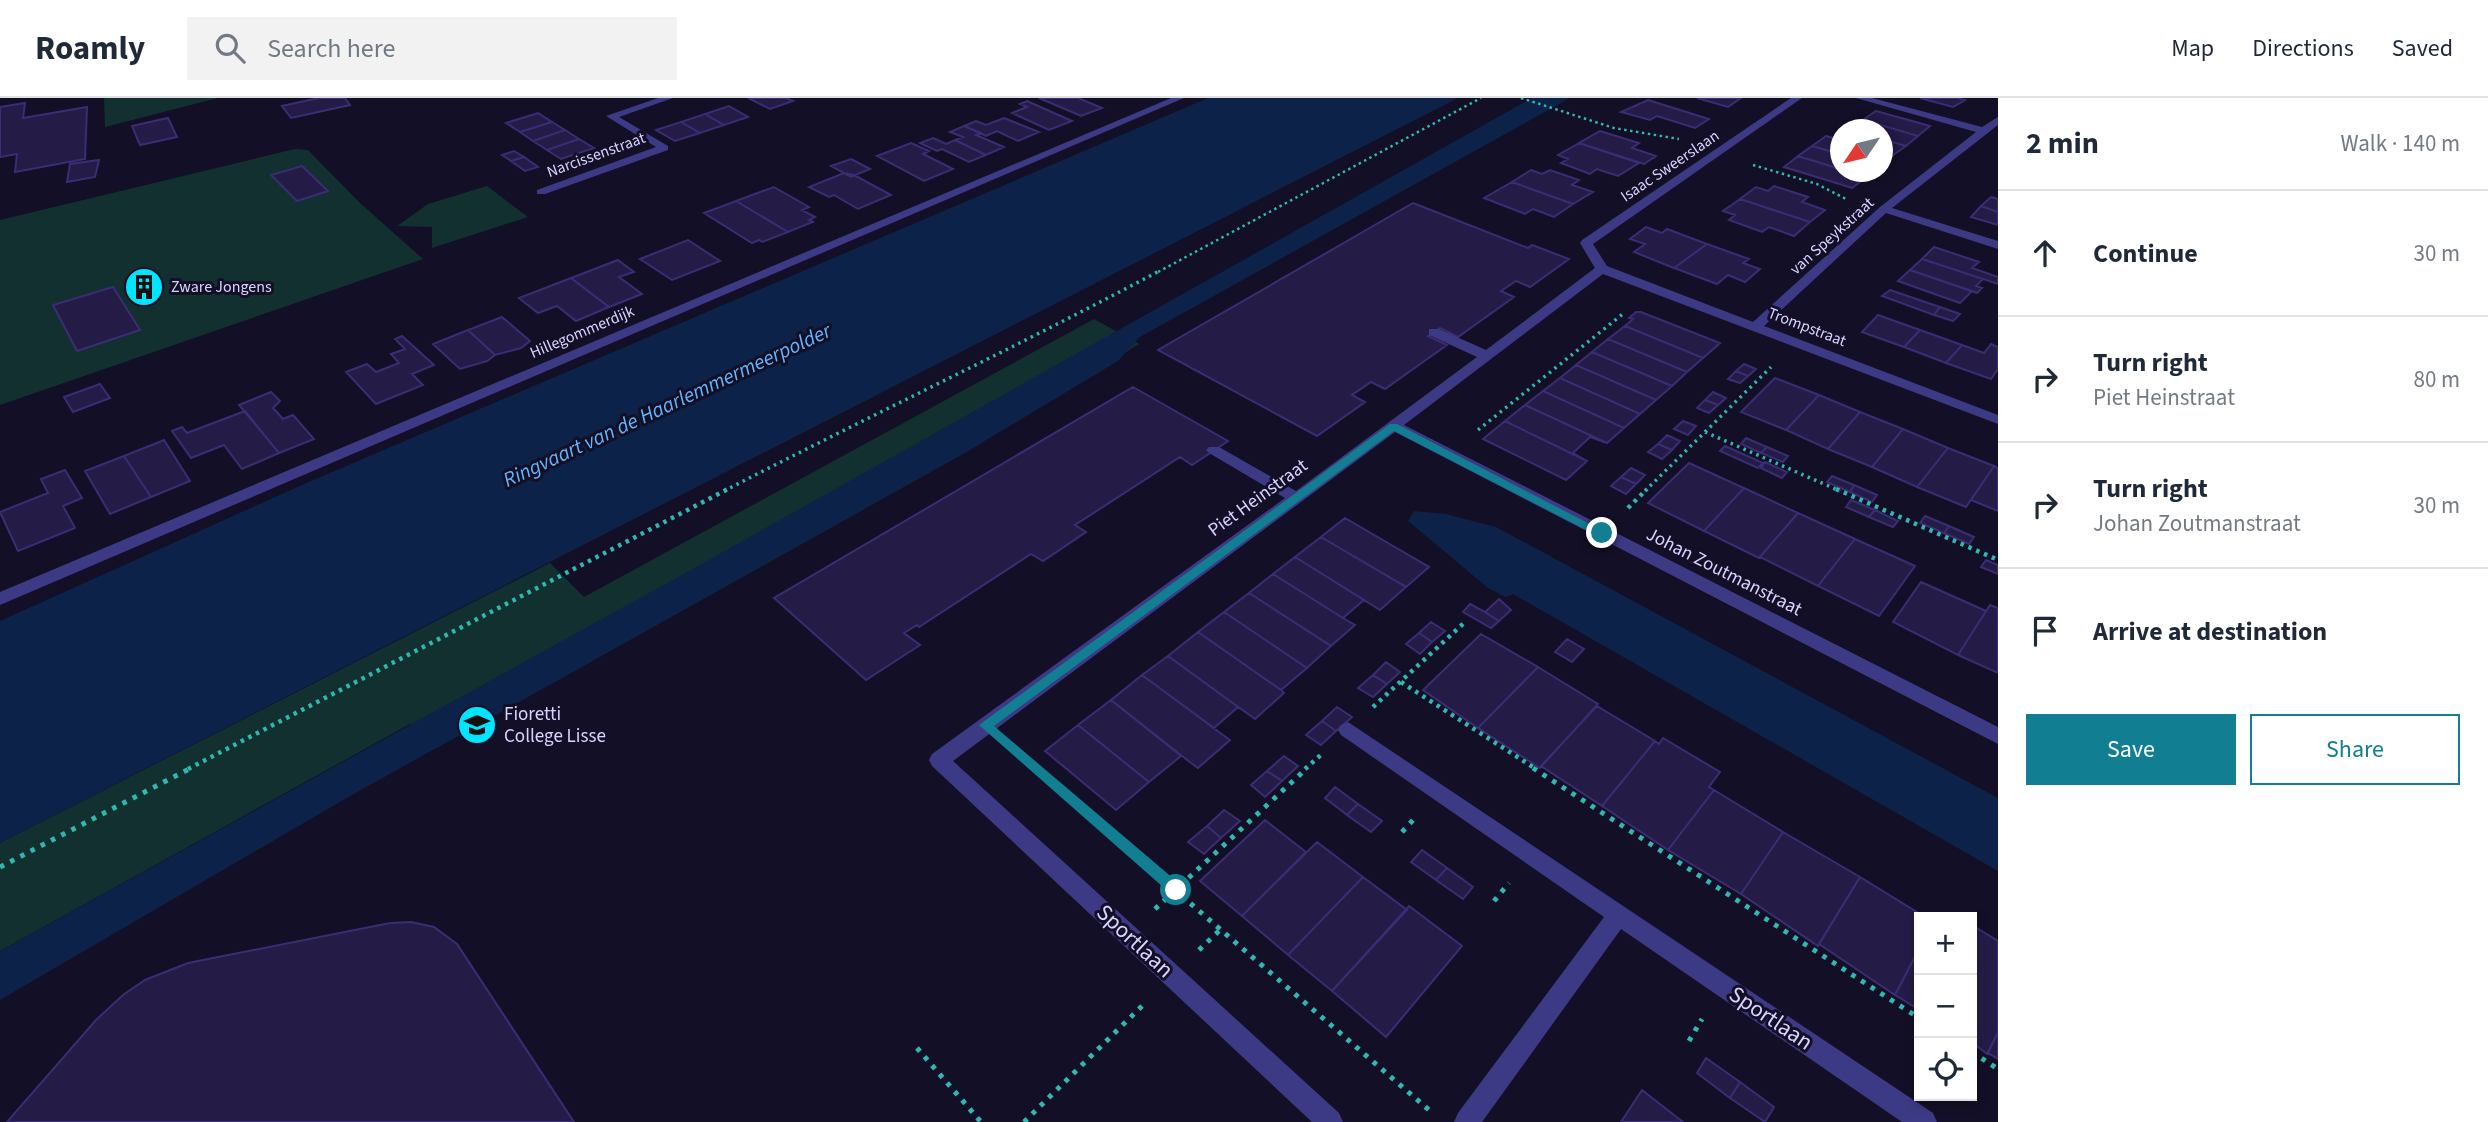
<!DOCTYPE html>
<meta charset="utf-8">
<style>
body{margin:0;font-family:"Source Sans 3",sans-serif;background:#f2f2f3;color:#1f2937}
.controls{position:absolute;right:21px;bottom:21px;display:grid;overflow:hidden;border-radius:0px;box-shadow:0 4px 10px #0003}
.controls button{width:63px;height:63px;display:grid;place-items:center;padding:0;border:0;border-bottom:2px solid #e0e1e3;background:#fff;color:#1f2937;font:35px sans-serif}
.compass{position:absolute;left:1830px;top:21px;width:63px;height:63px;border-radius:50%;background:#fff;box-shadow:0 4px 10px #0003;rotate:235deg}
.stop{position:absolute;width:21px;height:21px;margin:-16px;border:5px solid #117e91;border-radius:50%;background:#fff}
.stop.end{background:#117e91;border-color:#fff;box-shadow:0 2px 7px #0008}
.list{margin:0;padding:0;list-style:none}
h2{display:flex;justify-content:space-between;align-items:center;height:91px;margin:0;padding:0 28px;font-size:30px}
h2 small{font-size:23px;font-weight:400;color:#747a83}
.list li{display:grid;grid-template-columns:46px 1fr auto;gap:21px;align-items:center;box-sizing:border-box;height:126px;padding:0 28px;border-top:2px solid #e0e1e3}
.list b{display:block;font-size:26px;white-space:nowrap}
.list p{margin:0;font-size:23px;white-space:nowrap;color:#747a83}
.list em{font-size:23px;font-style:normal;color:#747a83}
.actions{display:flex;gap:14px;padding:21px 28px}
.actions a{flex:1;padding:16px 0;border:2px solid #117e91;border-radius:0px;text-align:center;font-size:24px;color:#117e91}
.actions .main{background:#117e91;color:#fff}
.icon{flex:none;width:38px;height:38px;fill:none;stroke:currentColor;stroke-width:2;stroke-linecap:round;stroke-linejoin:round}
.map{position:relative;flex:none;width:1998px;height:1024px;overflow:hidden}
header{display:flex;align-items:center;gap:42px;box-sizing:border-box;height:98px;padding:0 35px;background:#fff;border-bottom:2px solid #e0e1e3}
header strong{font-size:33px}
nav{display:flex;gap:38px;margin-inline-start:auto;font-size:24px}
.search{width:490px;height:63px;background:#f2f2f3;display:flex;align-items:center;gap:18px;box-sizing:border-box;padding:0 24px;border-radius:0px;color:#747a83;font-size:26px}
main{display:flex}
aside{flex:1;background:#fff}
.map>svg:first-child{display:block}
.green{fill:#12302f}
.water{fill:#0c2248}
.building{fill:#241b47;stroke:#3b2d73;stroke-width:2}
.lines{fill:none;stroke-linecap:round;stroke-linejoin:round}
.path-far3{stroke:#2fb8b0;stroke-width:2.5;stroke-dasharray:2.5 3.5;stroke-linecap:butt}
.path-far2{stroke:#2fb8b0;stroke-width:3.5;stroke-dasharray:2.5 4.5;stroke-linecap:butt}
.path-far1{stroke:#2fb8b0;stroke-width:4.5;stroke-dasharray:3.5 5;stroke-linecap:butt}
.path{stroke:#2fb8b0;stroke-width:5;stroke-dasharray:4.5 7;stroke-linecap:butt}
.minor{fill:#3d3a85;fill-rule:evenodd}
.route{fill:#117e91}
.labels{text-anchor:middle;dominant-baseline:central;stroke-width:6;stroke-linejoin:round;paint-order:stroke}
.far-street-label{font-size:16px;fill:#d9d4ff;stroke:#130f26}
.far-poi-label{font-size:16px;fill:#d9d4ff;stroke:#130f26;text-anchor:start}
.street-label{font-size:19px;fill:#d9d4ff;stroke:#130f26}
.poi-label{font-size:19px;fill:#d9d4ff;stroke:#130f26;text-anchor:start}
.water-label{font-size:21px;font-style:italic;fill:#62b6ff;stroke:#130f26}
.near-street-label{font-size:23px;fill:#d9d4ff;stroke:#130f26}
</style>
<header>
<strong>Roamly</strong>
<div class="search"><svg class="icon" aria-label="search" viewBox="0 0 24 24"><circle cx="10" cy="10" r="6"/><path d="M15 15l6 6"/></svg>Search here</div>
<nav><a>Map</a><a>Directions</a><a>Saved</a></nav>
</header>
<main>
<div class="map">
<svg width="1998" height="1024" viewBox="0 0 1998 1024">
<rect width="100%" height="100%" fill="#130f26"/>
<path class="green" d="M104 0H218L105 29Z
M295 51 308 52 360 105 423 161 0 307V122Z
M487 88 528 119 432 150V129L397 128 428 106Z
M1094 221 1139 246 968 353 433 652 410 626 0 853V745L550 465 584 499Z"/>
<path class="water" d="M1208 0H1458L0 745V523L304 386Z
M1532 0H1570L1140 239 1118 263 968 353 345 701 0 902V853L689 473Z
M1414 413 1446 416 1496 429 1998 700V773L1513 496 1506 499 1488 490 1408 423Z"/>
<path class="building" d="M319 0H345L350 7 291 20 282 8Z
M754 0H786L793 3 770 11 750 1Z
M1039 0H1078L1102 10 1081 18Z
M1697 0H1741L1728 9Z
M1920 0H1957L1965 2 1953 9Z
M1648 2 1709 21 1695 30 1657 18 1650 22 1621 14Z
M1027 3 1072 23 1049 32 1012 15 1027 9 1020 6Z
M25 5 23 20 87 9 85 61 15 74 17 56 0 59V9Z
M729 8 748 19 724 27 705 16Z
M1876 13 1930 28 1918 38 1863 22Z
M538 15 552 24 520 34 506 25Z
M705 16 724 27 700 35 681 24Z
M168 20 177 39 140 47 132 28Z
M1004 20 1039 34 1018 43 997 33 986 38 964 28 976 23 986 27Z
M1863 22 1918 38 1906 48 1882 41V32H1850Z
M552 24 565 32 533 43 520 34Z
M681 24 700 35 675 43 656 32Z
M964 28 981 35 976 37 1004 49 986 57 955 42 963 39 950 34Z
M565 32 579 41 547 52 533 43Z
M1600 33 1639 45 1632 50 1656 58 1644 66 1579 45Z
M1826 38 1840 42V56L1812 48Z
M933 40 946 46 955 42 986 57 969 64 942 51 937 53 920 45Z
M579 41 594 50 561 61 547 52Z
M1882 41 1906 48 1892 58 1882 55Z
M911 45 929 53 923 56 953 71 924 83 877 58Z
M1579 45 1639 65 1618 78 1597 71 1590 76 1561 65 1568 61 1558 57Z
M1812 48 1840 56V71L1798 58Z
M514 53 524 59 511 63 502 57Z
M1798 58 1840 71V74L1867 79 1852 90 1784 69Z
M524 59 538 69 525 73 511 63Z
M851 61 870 71 851 79 831 68Z
M99 62 95 79 67 84 70 66Z
M302 68 328 93 297 103 271 77Z
M1531 72 1542 76 1550 72 1579 82 1572 87 1593 94 1573 106 1512 84Z
M844 75 854 77 891 97 858 111 834 97 829 99 809 89Z
M1512 84 1573 106 1554 119 1533 111 1525 116 1484 100Z
M1774 88 1808 99 1802 104 1825 112 1810 124 1740 101 1756 89 1768 93Z
M774 89 809 109 802 112 815 119 809 122 813 124 788 134 736 103Z
M1991 99 1998 101V114L1981 108Z
M1740 101 1810 124 1794 138 1769 129 1762 134 1729 122 1735 117 1723 113Z
M736 103 788 134 762 144 759 142 752 145 704 115Z
M1413 105 1528 150 1532 147 1569 161 1530 189 1516 183 1501 193 1514 199 1458 239 1440 230 1428 238 1447 247 1385 291 1371 284 1352 297 1365 304 1317 338 1158 252Z
M1981 108 1998 114V127L1971 119Z
M1646 129 1662 135 1667 131 1707 146 1674 170 1634 154 1645 146 1630 141Z
M688 142 720 163 672 182 640 161Z
M1707 146 1749 161 1743 165 1760 171 1745 184 1728 177 1717 186 1674 170Z
M1934 149 1979 164 1972 170 1998 179V186L1922 161Z
M1922 161 1983 181 1976 188 1982 190 1977 195 1910 172Z
M618 162 634 174 619 179 642 196 609 209 571 180Z
M1910 172 1972 193 1960 205 1898 183Z
M571 180 609 209 576 223 557 208 538 215 519 200Z
M145 182 152 193 143 196 135 185Z
M113 189 140 232 77 253 53 207Z
M1890 192 1940 209 1934 217 1882 198Z
M1940 209 1960 216 1953 223 1934 217Z
M1636 214H1641L1720 245 1703 260 1625 228 1633 221 1629 220Z
M1878 217 1920 232 1904 249 1862 234Z
M502 219 530 243 521 250 495 257 468 232Z
M1625 228 1703 260 1687 274 1608 241Z
M468 232 495 257 487 263 460 271 433 246Z
M1920 232 1962 247 1946 265 1904 249Z
M402 238 434 267 412 276 423 287 376 306 346 274 367 266 376 274 399 265 391 256 405 251 395 241Z
M1608 241 1687 274 1672 288 1592 254Z
M1991 246 1998 249V271L1991 281 1946 265 1962 247 1984 255Z
M1592 254 1672 288 1656 302 1576 267Z
M1744 266 1756 271 1748 278 1736 273Z
M1576 267 1656 302 1640 316 1560 280Z
M1736 273 1748 278 1740 285 1728 281Z
M1560 280 1640 316 1624 330 1543 293Z
M1775 280 1819 297 1786 332 1741 314Z
M100 286 110 300 73 314 64 299Z
M1133 289 1228 343 1192 367 1180 359 1075 427 1086 434 1043 463 1031 456 919 529 917 527 904 535 920 547 866 582 774 500Z
M1543 293 1624 330 1607 345 1525 307Z
M271 294 280 303 273 310 283 321 293 317 314 341 279 355 239 307Z
M1713 294 1726 300 1718 307 1705 302Z
M1819 297 1860 314 1828 351 1786 332Z
M1705 302 1718 307 1709 315 1697 310Z
M1525 307 1607 345 1590 339 1573 355 1587 363 1505 323Z
M245 313 279 355 242 371 224 347 191 360 172 333 182 329 187 335Z
M1860 314 1903 331 1872 369 1828 351Z
M1505 323 1587 363 1566 382 1483 341Z
M1683 323 1696 328 1688 337 1674 331Z
M1903 331 1948 350 1917 389 1872 369Z
M1667 337 1680 343 1672 352 1658 346Z
M1746 340 1767 349 1761 355 1741 346Z
M164 342 190 383 151 399 124 358Z
M1658 346 1672 352 1662 361 1648 354Z
M1725 348 1763 365 1758 370 1720 353Z
M1767 349 1788 358 1783 364 1761 355Z
M1948 350 1994 368 1966 409 1917 389Z
M124 358 151 399 110 416 85 373Z
M1765 364 1787 374 1782 380 1761 370Z
M1689 365 1744 390 1704 433 1648 405Z
M1994 368 1998 370V413L1971 402Z
M1631 370 1645 377 1636 386 1621 379Z
M65 372 82 400 63 408 75 430 18 453 0 414 48 395 41 381Z
M1832 378 1854 387 1850 394 1827 384Z
M1621 379 1636 386 1626 396 1611 388Z
M1854 387 1877 397 1872 404 1850 394Z
M1744 390 1798 415 1759 460 1704 433Z
M1851 402 1875 412 1869 419 1846 409Z
M1875 412 1898 423 1893 429 1869 419Z
M1798 415 1855 441 1818 488 1760 459Z
M1925 418 1949 428 1944 435 1920 425Z
M1345 420 1429 469 1406 489 1321 439Z
M1949 428 1974 439 1969 446 1944 435Z
M1321 439 1406 489 1380 512 1295 459Z
M1855 441 1915 468 1879 518 1818 488Z
M1295 459 1364 502 1343 520 1273 476Z
M1986 462 1998 467V476L1981 469Z
M1273 476 1346 522 1355 527 1331 548 1249 495Z
M1921 484 1986 513 1958 557 1893 524Z
M1249 495 1331 548 1307 570 1224 514Z
M1499 501 1511 512 1499 523 1485 514Z
M1470 506 1485 514 1499 523 1491 530 1463 514Z
M1990 507 1998 510V575L1958 557Z
M1224 514 1307 570 1281 592 1198 534Z
M1431 524 1445 533 1432 544 1419 535Z
M1198 534 1281 592 1284 595 1255 621 1168 558Z
M1419 535 1432 544 1420 556 1406 546Z
M1481 536 1538 569 1478 630 1423 592Z
M1567 541 1584 551 1572 564 1555 554Z
M1168 558 1238 609 1214 630 1142 577Z
M1386 564 1400 574 1387 586 1373 577Z
M1538 569 1598 606 1540 670 1478 630Z
M1142 577 1223 637 1230 642 1198 670 1191 665 1111 602Z
M1373 577 1387 586 1373 599 1358 590Z
M1111 602 1181 658 1149 684 1078 627Z
M1597 608 1655 643 1602 708 1541 668Z
M1337 609 1352 619 1336 633 1322 623Z
M1322 623 1336 633 1321 647 1306 637Z
M1078 627 1149 684 1116 712 1045 653Z
M1663 640 1720 674 1709 689 1714 692 1668 752 1602 708 1655 643 1659 646Z
M1284 658 1298 668 1282 683 1267 673Z
M1267 673 1282 683 1265 699 1251 687Z
M1335 689 1358 706 1347 717 1325 700Z
M1714 692 1783 734 1741 796 1668 752Z
M1358 706 1382 723 1371 734 1347 717Z
M1224 712 1240 723 1221 740 1207 728Z
M1265 722 1306 754 1242 818 1200 783Z
M1207 728 1221 740 1204 756 1188 744Z
M1783 734 1860 779 1818 848 1741 796Z
M1317 744 1363 779 1288 857 1242 818Z
M1422 752 1447 770 1436 782 1411 764Z
M1447 770 1473 789 1463 801 1436 782Z
M1363 779 1407 812 1332 893 1288 857Z
M1860 779 1925 819H1919V851L1895 897 1819 846Z
M1409 808 1462 848 1386 939 1332 893Z
M411 824 434 829 457 846 574 1024H7L96 922 123 897 145 882 188 865 390 825Z
M1972 827 1998 843V934L1987 956 1972 944Z
M1919 851V911H1918L1895 897Z
M1998 934V961L1988 955Z
M1706 960 1740 984 1730 1000 1697 975Z
M1740 984 1774 1009 1765 1024 1730 1000Z
M1642 992 1656 1003 1683 1024H1621Z"/>
<g class="lines">
<path class="path-far3" d="M1521 0 1614 30 1679 41
M1753 67 1817 86 1846 101
M1158 174 1481 0"/>
<path class="path-far2" d="M1478 332 1624 215
M1705 334 1840 393
M724 393C869 318 1017 249 1161 172
M1645 393 1771 269"/>
<path class="path-far1" d="M1836 391 1996 461
M1628 410 1647 391
M1401 584 1536 671
M1373 609 1465 524
M1015 653 1036 671
M188 671 728 391
M1305 671 1323 655"/>
<path class="path" d="M1034 670 1429 1012
M1533 670 1919 920
M1402 734 1415 720
M0 769 191 670
M1494 803 1509 785
M1155 811 1307 670
M1199 852 1221 831
M1689 943 1702 921
M917 950 981 1024
M1972 954 1998 971
M1024 1024 1145 905"/>
<path class="minor" d="M658 0H673L619 19 668 48V52L545 96H537V92L656 49 606 18Z
M1171 0H1184L0 507V494Z
M1791 0H1802L1593 146 1607 168 1753 224 1880 109 1976 34 1856 0H1872L1982 29 1998 19V27L1892 110 1998 143V151L1886 115 1764 228 1998 317V326L1603 176 1404 327 1998 629V646L1395 334 953 663 1339 1015 1343 1024H1312L932 668 929 662 932 656 1285 400 1209 355 1206 352 1209 349H1219L1296 393 1477 259 1429 237V231H1439L1486 252 1595 170 1580 145 1582 142Z
M1348 624 1933 1015 1937 1024H1902L1621 831 1482 1024H1454L1458 1015 1604 819 1341 637 1338 632 1341 627Z"/>
</g>
<path class="route" d="M1390 326H1397L1607 435 1598 438 1394 333 994 628 1181 787V796H1171L979 627Z"/>
<defs>
<symbol id="building-disc" viewBox="-11 -11 22 22"><circle r="9.5" fill="#00e5ff" stroke="#130f26"/><path d="M-4-6H4V6H1V3H-1V6H-4ZM-2.5-4.3h1.7v1.8h-1.7ZM.8-4.3h1.7v1.8H.8ZM-2.5-1h1.7V.8h-1.7ZM.8-1h1.7V.8H.8Z" fill="#111"/></symbol>
<symbol id="school-disc" viewBox="-11 -11 22 22"><circle r="9.5" fill="#00e5ff" stroke="#130f26"/><path d="M0-5L7-2L0 1L-7-2ZM-4 1L0 2.5L4 1V4Q0 6-4 4Z" fill="#111"/></symbol>
</defs>
<g fill-rule="evenodd">
<use href="#building-disc" x="122" y="167" width="44" height="44"/>
<use href="#school-disc" x="455" y="605" width="44" height="44"/>
</g>
<g class="labels">
<g class="far-street-label">
<text transform="translate(596 57) rotate(-20)">Narcissenstraat</text>
<text transform="translate(1670 68) rotate(-34)">Isaac Sweerslaan</text>
<text transform="translate(1832 138) rotate(-42)">van Speykstraat</text>
<text transform="translate(1807 229) rotate(21)">Trompstraat</text>
<text transform="translate(582 234) rotate(-23)">Hillegommerdijk</text>
</g>
<g class="far-poi-label">
<text x="171" y="189">Zware Jongens</text>
</g>
<g class="street-label">
<text transform="translate(1258 400) rotate(-36)">Piet Heinstraat</text>
<text transform="translate(1724 474) rotate(27)">Johan Zoutmanstraat</text>
</g>
<g class="poi-label">
<text x="504" y="616">Fioretti<tspan x="504" dy="22">College Lisse</tspan></text>
</g>
<g class="water-label">
<text transform="translate(667 307) rotate(-25)">Ringvaart van de Haarlemmermeerpolder</text>
</g>
<g class="near-street-label">
<text transform="translate(1135 843) rotate(43)">Sportlaan</text>
<text transform="translate(1771 920) rotate(34)">Sportlaan</text>
</g>
</g>
</svg>
<div class="controls">
<button>+</button>
<button>−</button>
<button><svg class="icon" aria-label="locate" viewBox="0 0 24 24"><circle cx="12" cy="12" r="6"/><path d="M12 2v4M12 18v4M2 12h4M18 12h4"/></svg></button>
</div>
<svg class="compass" viewBox="-18 -18 36 36"><path d="M0-13l5 13h-10z" fill="#e53935"/><path d="M0 13l5-13h-10z" fill="#747a83"/></svg>
<div class="stop" style="left:1176px;top:792px"></div>
<div class="stop end" style="left:1602px;top:435px"></div>
</div>
<aside>
<h2>2 min<small>Walk · 140 m</small></h2>
<ul class="list">
<li><svg class="icon" aria-label="ahead" viewBox="0 0 24 24"><path d="M12 20V5M6 11l6-6 6 6"/></svg><div><b>Continue</b></div><em>30 m</em></li>
<li><svg class="icon" aria-label="right" viewBox="0 0 24 24"><path d="M7 20v-9h11M14 6l5 5-5 5"/></svg><div><b>Turn right</b><p>Piet Heinstraat</p></div><em>80 m</em></li>
<li><svg class="icon" aria-label="right" viewBox="0 0 24 24"><path d="M7 20v-9h11M14 6l5 5-5 5"/></svg><div><b>Turn right</b><p>Johan Zoutmanstraat</p></div><em>30 m</em></li>
<li><svg class="icon" aria-label="arrive" viewBox="0 0 24 24"><path d="M6 21V4h12l-3 4 3 4H6"/></svg><div><b>Arrive at destination</b></div></li>
</ul>
<div class="actions"><a class="main">Save</a><a>Share</a></div>
</aside>
</main>
